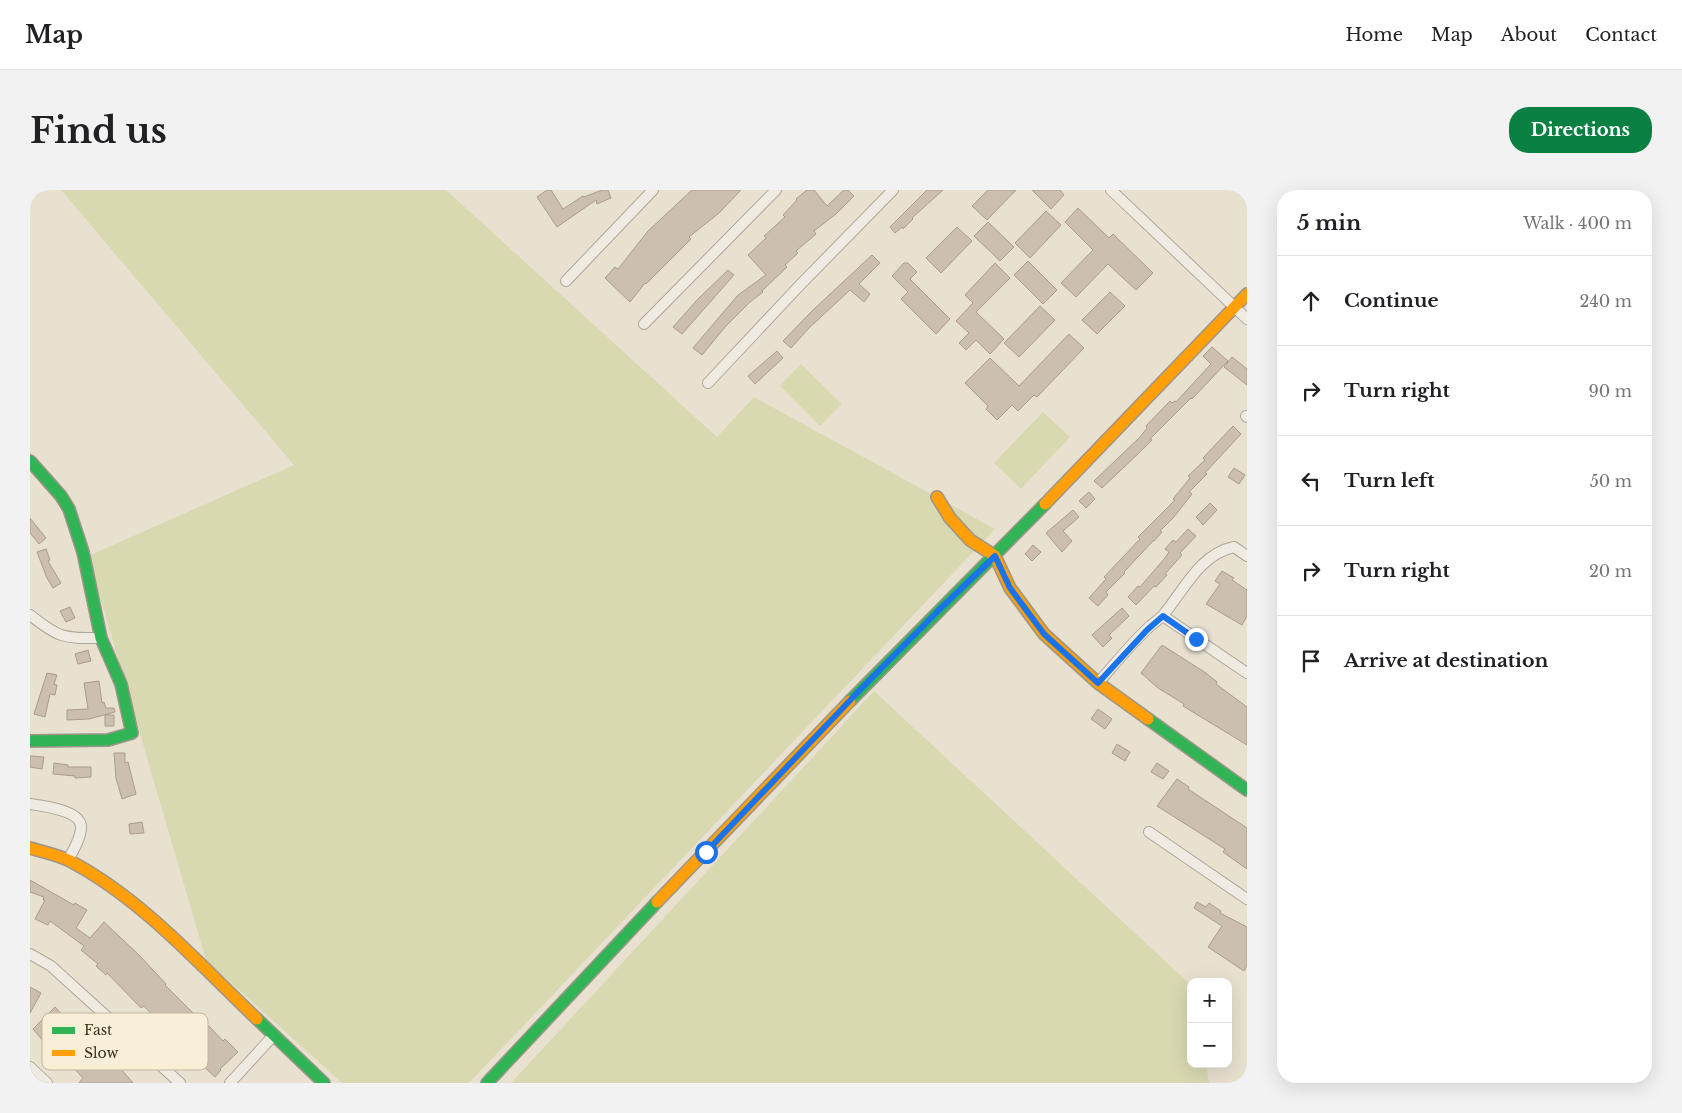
<!DOCTYPE html>
<meta charset="utf-8">
<style>
body{margin:0;font-family:"Libre Baskerville",serif;background:#f2f2f2;color:#202124}
.controls{position:absolute;right:15px;bottom:15px;display:grid;overflow:hidden;border-radius:10px;box-shadow:0 5px 20px #0002}
.controls button{width:45px;height:45px;display:grid;place-items:center;padding:0;border:0;border-bottom:1px solid #e0e0e0;background:#fff;color:#202124;font:25px sans-serif}
.stop{position:absolute;width:15px;height:15px;margin:-11px;border:4px solid #1a73e8;border-radius:50%;background:#fff}
.stop.end{background:#1a73e8;border-color:#fff;box-shadow:0 1px 5px #0008}
.list{margin:0;padding:0;list-style:none}
h2{display:flex;justify-content:space-between;align-items:center;height:65px;margin:0;padding:0 20px;font-size:21px}
h2 small{font-size:16px;font-weight:400;color:#757577}
.list li{display:grid;grid-template-columns:32px 1fr auto;gap:15px;align-items:center;box-sizing:border-box;height:90px;padding:0 20px;border-top:1px solid #e0e0e0}
.list b{display:block;font-size:19px;white-space:nowrap}
.list em{font-size:16px;font-style:normal;color:#757577}
.icon{flex:none;width:28px;height:28px;fill:none;stroke:currentColor;stroke-width:2;stroke-linecap:round;stroke-linejoin:round}
.map{position:relative;flex:none;width:1217px;height:893px;overflow:hidden;border-radius:20px}
header{display:flex;align-items:center;gap:30px;box-sizing:border-box;height:70px;padding:0 25px;background:#fff;border-bottom:1px solid #e0e0e0}
header strong{font-size:24px}
nav{display:flex;gap:28px;margin-inline-start:auto;font-size:18px}
.intro{display:flex;align-items:center;justify-content:space-between;box-sizing:border-box;height:120px;padding:0 30px}
h1{margin:0;font-size:35px}
.button{padding:12px 22px;border-radius:20px;background:#0b8043;color:#fff;font-size:18px;font-weight:700}
main{display:flex;gap:30px;padding:0 30px}
aside{flex:1;background:#fff;border-radius:20px;box-shadow:0 5px 20px #0002}
.map>svg:first-child{display:block}
.green{fill:#d8d9b1}
.building{fill:#ccbfb0;stroke:#a99c8e}
.lines{fill:none;stroke-linecap:round;stroke-linejoin:round}
.street-casing{stroke:#aea698;stroke-width:12}
.fast-casing{stroke:#9d9588;stroke-width:14}
.slow-casing{stroke:#9d9588;stroke-width:14}
.street{stroke:#f0ebe2;stroke-width:10}
.fast{stroke:#30b455;stroke-width:11}
.slow{stroke:#ff9f0a;stroke-width:11}
.route{stroke:#1a73e8;stroke-width:6}
.key{fill:#f9efd6;stroke:#c1b59f;stroke-width:1}
.key-label{font-size:14px;fill:#3f2e1e}
</style>
<header>
<strong>Map</strong>
<nav><a>Home</a><a>Map</a><a>About</a><a>Contact</a></nav>
</header>
<div class="intro"><h1>Find us</h1><a class="button">Directions</a></div>
<main>
<div class="map">
<svg width="1217" height="893" viewBox="0 0 1217 893">
<rect width="100%" height="100%" fill="#e8e1d0"/>
<path class="green" d="M31 0H416L687 247 724 207 965 339 439 893H312L176 770 58 366 264 275Z
M771 174 812 214 790 236 750 196Z
M1013 222 1040 247 991 299 964 273Z
M844 501 1161 795V874H1176L1179 893H481Z"/>
<path class="building" d="M517 0H521L533 19 553 6 554 7 572 0H578L581 8 567 14 566 10 527 37 507 7Z
M662 0H711L689 23 659 47 661 49 616 94 615 93 600 112 575 88 585 77 588 79 618 41Z
M777 0H784L797 16 814 0H818L824 6 806 24 784 41 786 44 766 61 768 63 755 75 757 77 732 101 733 102 720 112 696 136 672 165 663 158 708 105 736 85 718 65 736 48 734 46 755 27 753 25 767 10 766 9Z
M897 0H913L882 28 883 29 873 39 872 37 865 43 860 37Z
M958 0H986L957 30 942 16Z
M1002 0H1030L1034 5 1021 19Z
M1048 18 1079 48 1083 44 1123 83 1106 100 1078 74 1046 107 1031 93 1063 60 1035 32Z
M1016 21 1031 35 1000 68 985 53Z
M958 32 984 57 970 71 944 46Z
M927 37 942 51 911 83 896 68Z
M842 65 850 73 829 94 840 104 834 112 820 100 779 138 761 158 753 151 782 121Z
M998 71 1027 100 1013 114 984 85Z
M874 73H878L887 82 880 89 920 129 906 144 871 109 878 102 862 86Z
M965 73 980 88 946 122 974 149 960 164 946 150 936 160 929 153 939 143 926 131 943 113 935 105Z
M698 80 704 85 652 144 643 137 668 109Z
M1080 102 1095 116 1067 144 1052 130Z
M1010 116 1025 130 989 167 974 153Z
M1039 144 1054 158 1007 207 1004 205 988 221 982 215 967 230 956 219 958 216 935 193 960 168 989 196Z
M1182 157 1198 171 1162 209 1161 208 1120 249 1122 250 1109 263 1072 298 1064 291 1110 247 1117 238 1116 236 1140 211 1142 213 1145 211 1146 212 1181 174 1173 166Z
M747 161 753 168 725 194 718 186Z
M1202 167 1217 179V195L1194 177Z
M1203 236 1211 244 1175 283 1177 284 1159 302 1162 304 1144 327 1130 341 1132 342 1124 351H1123L1094 382 1095 383 1076 402 1078 405 1068 416 1059 408 1076 389 1074 387 1110 349 1108 347 1145 310 1143 309 1160 288 1158 286 1175 270 1173 268Z
M1204 278 1215 285 1209 294 1198 287Z
M1059 302 1065 309 1056 318 1049 311Z
M1180 313 1187 320 1173 335 1166 327Z
M1043 320 1049 327 1033 341 1042 351 1032 362 1016 343Z
M0 328 16 348 9 354 0 343Z
M1158 339 1166 346 1150 363 1152 365 1135 384 1137 385 1126 397 1124 396 1106 415 1098 407 1108 396 1110 397 1135 368 1139 362 1135 359 1143 350 1146 352Z
M1003 355 1011 362 1002 371 995 364Z
M16 359 20 370 18 371 31 393 23 398 17 388 7 362Z
M1192 381 1204 388 1202 390 1217 400V426L1212 435 1176 414 1190 394 1185 391Z
M40 417 45 428 36 432 30 421Z
M1092 418 1099 426 1079 445 1082 448 1073 457 1062 445Z
M1132 455 1176 483 1187 492 1186 494 1217 517V555L1153 516 1154 514 1128 498 1111 483Z
M58 460 61 471 48 474 45 464Z
M17 483 27 485 24 494 27 495 25 505 20 504 15 527 4 524Z
M69 491 72 513 74 512 76 518H84L85 522 59 529 37 530V520L58 519 54 493Z
M1068 519 1082 529 1075 539 1061 529Z
M75 525H84V536H75Z
M1087 554 1100 562 1095 571 1082 563Z
M84 563H95V573L98 572 106 604 92 609 86 588Z
M0 566 14 567 12 579 0 577Z
M24 573 38 575V577H61V587L45 588V586L23 584Z
M1127 573 1139 581 1133 589 1121 582Z
M1147 589 1159 597 1158 599 1217 638V679L1193 662 1195 659 1127 616Z
M112 632 114 643 100 644 99 634Z
M0 690 44 715 45 713 57 720 46 738 60 748 74 732 110 766 136 794 135 795 177 837 179 836 193 851 195 849 208 862 190 879 191 880 185 887 148 852 114 816 111 818 77 783 76 785 66 776 68 774 51 760 54 756 20 731 18 735 5 729 15 710H13L14 707 0 702Z
M1167 712 1176 717 1179 713 1191 721 1190 723 1217 737V775L1214 781 1178 757 1192 736 1164 718Z
M0 797 11 803 0 823Z
M25 817 58 853 60 851 69 861 73 858 103 893H49L53 888 17 849 14 852 3 839Z"/>
<g class="lines">
<defs>
<path id="street" d="M1081 0 1217 129
M536 91 623 0
M614 134 746 0
M678 193 770 95 863 0
M1216 226 1217 227
M0 425C30 449 34 448 71 448
M1133 426 1217 483
M1068 493C1084 475 1099 456 1117 439 1122 434 1129 430 1134 424 1154 400 1170 364 1204 357L1217 366
M0 614C13 616 51 620 51 637 51 648 43 661 38 670
M1119 642 1217 709
M0 764 21 776 150 893
M0 877 17 893
M200 893 243 846"/>
<path id="fast" d="M0 271 31 306 39 319 53 362 71 448 91 494 102 543 78 550 0 551
M820 511 1015 314
M1118 529 1217 600
M227 829 294 893
M457 893 627 712"/>
<path id="slow" d="M907 307 920 328 940 350 965 366 980 398 1014 444 1068 493 1118 529
M1015 314 1217 104
M0 658C13 662 28 665 40 671 112 709 168 773 227 829
M627 712 820 511"/>
</defs>
<use href="#street" class="street-casing"/>
<use href="#fast" class="fast-casing"/>
<use href="#slow" class="slow-casing"/>
<use href="#street" class="street"/>
<use href="#fast" class="fast"/>
<use href="#slow" class="slow"/>
</g>
<g class="lines">
<path class="route" d="M676 662 828 502 908 421 965 366 980 398 1014 444 1068 493 1117 440 1133 426 1166 449"/>
</g>
<rect x="12" y="823" width="166" height="57" rx="8" class="key"/>
<rect x="22" y="837" width="23" height="7" fill="#30b455"/>
<rect x="22" y="860" width="23" height="6" fill="#ff9f0a"/>
<g class="key-label">
<text x="54" y="845">Fast</text>
<text x="54" y="868">Slow</text>
</g>
</svg>
<div class="controls">
<button>+</button>
<button>−</button>
</div>
<div class="stop" style="left:676px;top:662px"></div>
<div class="stop end" style="left:1166px;top:449px"></div>
</div>
<aside>
<h2>5 min<small>Walk · 400 m</small></h2>
<ul class="list">
<li><svg class="icon" aria-label="ahead" viewBox="0 0 24 24"><path d="M12 20V5M6 11l6-6 6 6"/></svg><div><b>Continue</b></div><em>240 m</em></li>
<li><svg class="icon" aria-label="right" viewBox="0 0 24 24"><path d="M7 20v-9h11M14 6l5 5-5 5"/></svg><div><b>Turn right</b></div><em>90 m</em></li>
<li><svg class="icon" aria-label="left" viewBox="0 0 24 24"><path d="M17 20v-9H6M10 6l-5 5 5 5"/></svg><div><b>Turn left</b></div><em>50 m</em></li>
<li><svg class="icon" aria-label="right" viewBox="0 0 24 24"><path d="M7 20v-9h11M14 6l5 5-5 5"/></svg><div><b>Turn right</b></div><em>20 m</em></li>
<li><svg class="icon" aria-label="arrive" viewBox="0 0 24 24"><path d="M6 21V4h12l-3 4 3 4H6"/></svg><div><b>Arrive at destination</b></div></li>
</ul>
</aside>
</main>
